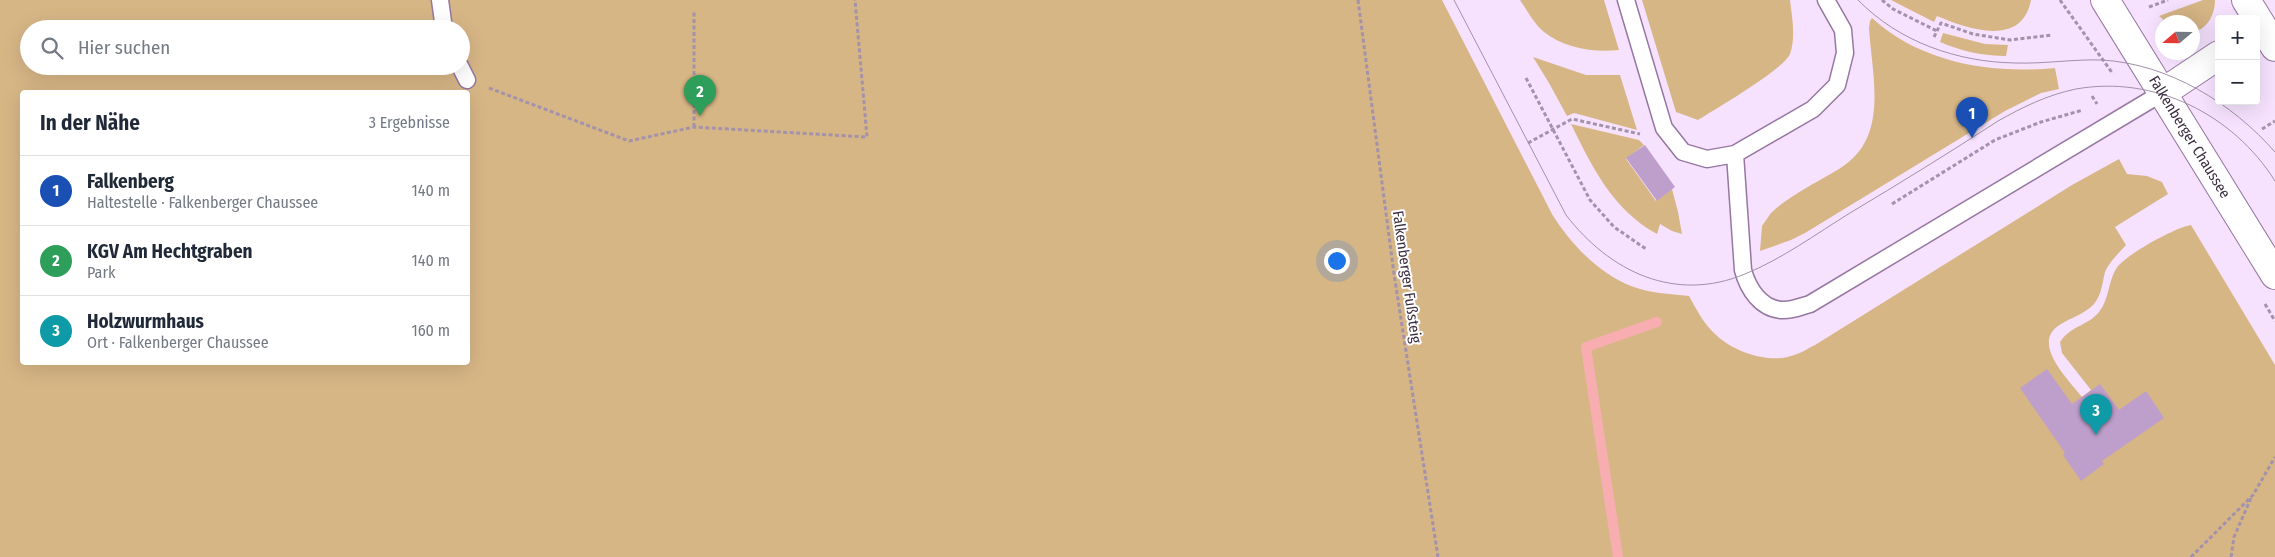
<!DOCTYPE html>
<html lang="de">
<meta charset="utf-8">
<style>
body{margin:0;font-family:"Fira Sans Condensed",sans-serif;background:#f6f6f7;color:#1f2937}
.controls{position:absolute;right:15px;top:15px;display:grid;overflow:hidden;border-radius:5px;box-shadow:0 5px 20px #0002}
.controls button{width:45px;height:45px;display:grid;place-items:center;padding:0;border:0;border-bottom:1px solid #e0e1e3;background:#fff;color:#1f2937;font:25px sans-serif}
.compass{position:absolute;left:2155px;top:15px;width:45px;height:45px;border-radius:50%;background:#fff;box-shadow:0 5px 20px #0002;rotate:250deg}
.you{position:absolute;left:1336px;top:260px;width:18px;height:18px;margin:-12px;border:4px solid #fff;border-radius:50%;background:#1a73e8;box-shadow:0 0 0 8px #1a73e833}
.badge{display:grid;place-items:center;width:32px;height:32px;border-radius:50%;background:#1a73e8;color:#fff;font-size:16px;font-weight:700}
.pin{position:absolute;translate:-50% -41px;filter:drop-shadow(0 1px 2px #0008)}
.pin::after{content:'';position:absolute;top:26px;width:18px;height:15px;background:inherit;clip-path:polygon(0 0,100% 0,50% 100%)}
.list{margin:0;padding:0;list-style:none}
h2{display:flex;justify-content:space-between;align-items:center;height:65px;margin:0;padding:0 20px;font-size:21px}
h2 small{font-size:16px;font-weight:400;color:#747a83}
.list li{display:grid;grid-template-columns:32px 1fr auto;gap:15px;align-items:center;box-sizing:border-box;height:70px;padding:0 20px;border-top:1px solid #e0e1e3}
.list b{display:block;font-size:19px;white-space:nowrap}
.list p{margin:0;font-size:16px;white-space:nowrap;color:#747a83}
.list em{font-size:16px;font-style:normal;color:#747a83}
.icon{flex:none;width:28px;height:28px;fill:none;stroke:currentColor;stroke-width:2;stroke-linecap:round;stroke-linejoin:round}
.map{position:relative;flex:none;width:2275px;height:557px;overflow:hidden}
.search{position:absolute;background:#fff;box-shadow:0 5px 20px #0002;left:20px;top:20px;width:450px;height:55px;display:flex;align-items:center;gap:12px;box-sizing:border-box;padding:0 18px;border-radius:28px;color:#747a83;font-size:19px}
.panel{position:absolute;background:#fff;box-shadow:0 5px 20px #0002;left:20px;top:90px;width:450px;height:275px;border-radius:5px}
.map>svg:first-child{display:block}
.green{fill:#d7b686;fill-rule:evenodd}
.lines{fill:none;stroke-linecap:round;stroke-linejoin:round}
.stream{stroke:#f8aeb1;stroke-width:10}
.building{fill:#be9eca}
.lane-casing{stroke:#9677a1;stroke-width:19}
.secondary-casing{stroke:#9677a1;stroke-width:30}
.path{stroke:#a392aa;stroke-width:3;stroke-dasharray:4 2.5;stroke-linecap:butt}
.lane{stroke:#fff;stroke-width:16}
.secondary{stroke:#fff;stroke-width:28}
.tram{stroke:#a190a8;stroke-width:1}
.labels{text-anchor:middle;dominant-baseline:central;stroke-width:4;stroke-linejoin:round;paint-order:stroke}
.street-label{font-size:15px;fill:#3a2d3f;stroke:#fff}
</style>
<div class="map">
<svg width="2275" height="557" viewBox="0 0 2275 557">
<rect width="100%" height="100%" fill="#f6e2fe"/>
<path class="green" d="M0 0H1442L1552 214C1570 243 1598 273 1631 286 1648 293 1670 294 1689 296 1696 308 1702 321 1712 331 1730 351 1769 365 1794 355 1802 353 1808 348 1815 345L2072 185 2119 159 2127 174 2147 176 2162 182 2168 194 2115 227 2126 245C2119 253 2109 262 2105 272 2102 284 2102 294 2094 304 2086 313 2071 318 2061 324 2029 342 2069 380 2082 397L2091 390 2062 353 2060 342C2070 326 2089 325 2099 312 2109 300 2108 282 2116 269 2123 256 2176 227 2191 225L2275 365V557H0ZM29 29H461V66H29ZM22 92H468V362H22Z
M1520 0H1604L1619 50C1594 53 1564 48 1544 32 1534 24 1527 10 1520 0Z
M1642 0H1790C1792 17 1796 37 1790 54 1783 70 1715 109 1698 120L1676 112Z
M1891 0H2031C2022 48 1968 29 1937 16L1934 22Z
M2203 0H2215C2215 14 2208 29 2193 32L2192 22H2166L2159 16Z
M1872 18C1921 63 1991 74 2055 68L2059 89 2041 93 2005 111 1805 233 1791 240 1760 251 1762 226 1771 213C1790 195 1816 183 1839 169 1890 138 1872 78 1869 28L1870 21Z
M1943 33 1985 44 2008 45 2006 56C1983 56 1961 51 1940 42Z
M1533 57 1586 75H1620L1637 130 1574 113 1567 116 1549 83Z
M1571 124 1639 140 1644 145 1626 159 1656 201 1672 189 1678 212 1682 234 1672 231 1660 224 1657 234C1613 210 1592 167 1571 124Z"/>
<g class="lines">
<path class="stream" d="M1618 557 1586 347 1657 322"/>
</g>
<path class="building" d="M1645 145 1675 187 1657 201 1626 158Z
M2047 369 2072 404 2100 384 2119 410 2146 391 2164 418 2102 461 2104 464 2081 481 2063 455 2065 453 2020 388Z"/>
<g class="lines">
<defs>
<path id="lane" d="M440 0 444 29
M1626 0 1664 128 1683 152 1707 159 1735 154 1813 109 1837 85 1845 53 1843 30 1826 0
M460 66 467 80
M1735 154 1743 270C1748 289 1761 309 1782 310 1791 311 1802 306 1810 304L2162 93"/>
<g id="secondary">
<path id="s1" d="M2105 0 2275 275"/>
<path d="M2246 0 2275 47"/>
<path d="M2162 93 2219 55"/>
</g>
</defs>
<use href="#lane" class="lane-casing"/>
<use href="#secondary" class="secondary-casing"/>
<path class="path" d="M1358 0 1394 274 1438 557
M1882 0 1893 9 1937 31
M2060 0 2113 74
M2149 7 2168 0
M1934 37 1941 23 1973 34 2010 40 2052 35
M1526 78 1590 200 1614 227 1646 249
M489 88 629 141 694 127 867 137 855 0
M2092 96 2097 104
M694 127V11
M2262 129 2275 121
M1528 143 1572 119 1640 134
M1892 204 1995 140 2041 122 2083 110
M2265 304 2275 321
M2191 557 2253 495 2275 457
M2231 557 2234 537 2251 498"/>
<use href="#lane" class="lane"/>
<use href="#secondary" class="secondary"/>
<path class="tram" d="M1454 0 1566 215C1610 272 1675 303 1745 274 1782 259 1816 234 1850 213 1900 183 1949 153 1998 121 2023 107 2047 95 2076 89 2154 75 2233 114 2275 181
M1858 0C1899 42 1957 62 2015 63 2044 64 2074 59 2102 60 2169 64 2232 103 2275 152"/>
</g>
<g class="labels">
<g class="street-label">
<text stroke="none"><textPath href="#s1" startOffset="161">Falkenberger Chaussee</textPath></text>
<text transform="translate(1407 277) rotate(82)">Falkenberger Fußsteig</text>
</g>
</g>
</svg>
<div class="controls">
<button>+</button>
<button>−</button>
</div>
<svg class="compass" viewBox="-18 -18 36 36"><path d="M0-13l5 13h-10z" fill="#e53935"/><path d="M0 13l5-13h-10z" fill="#747a83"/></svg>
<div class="you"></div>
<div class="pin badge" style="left:1972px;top:138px;background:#1a4fb4">1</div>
<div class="pin badge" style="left:700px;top:116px;background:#2e9e5b">2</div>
<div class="pin badge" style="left:2096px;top:435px;background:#0f9aa8">3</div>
<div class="search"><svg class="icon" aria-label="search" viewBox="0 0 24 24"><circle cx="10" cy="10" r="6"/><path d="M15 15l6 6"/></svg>Hier suchen</div>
<section class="panel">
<h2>In der Nähe<small>3 Ergebnisse</small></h2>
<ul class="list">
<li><span class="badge" style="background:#1a4fb4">1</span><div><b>Falkenberg</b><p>Haltestelle · Falkenberger Chaussee</p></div><em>140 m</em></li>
<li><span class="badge" style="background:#2e9e5b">2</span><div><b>KGV Am Hechtgraben</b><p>Park</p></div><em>140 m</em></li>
<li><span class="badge" style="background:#0f9aa8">3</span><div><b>Holzwurmhaus</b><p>Ort · Falkenberger Chaussee</p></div><em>160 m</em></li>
</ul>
</section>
</div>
